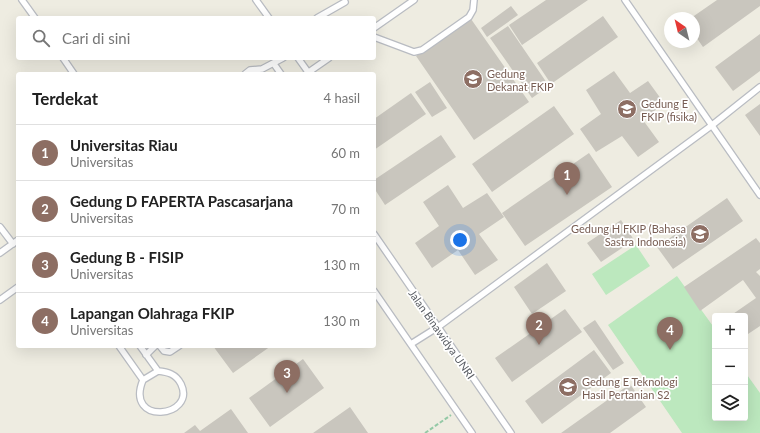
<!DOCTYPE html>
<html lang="id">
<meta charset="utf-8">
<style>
body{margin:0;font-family:Lato,sans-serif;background:#f6f6f6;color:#222}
.controls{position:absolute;right:12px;bottom:12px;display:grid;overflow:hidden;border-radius:4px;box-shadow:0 4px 16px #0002}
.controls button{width:36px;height:36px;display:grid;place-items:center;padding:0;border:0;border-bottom:1px solid #e0e0e0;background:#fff;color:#222;font:20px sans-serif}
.compass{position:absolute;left:664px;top:12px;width:36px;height:36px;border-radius:50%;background:#fff;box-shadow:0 4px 16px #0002;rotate:325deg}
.you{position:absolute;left:460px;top:240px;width:14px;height:14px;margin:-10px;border:3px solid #fff;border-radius:50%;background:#1a73e8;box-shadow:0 0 0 6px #1a73e833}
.badge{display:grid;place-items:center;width:26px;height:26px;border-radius:50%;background:#f53d21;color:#fff;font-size:13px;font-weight:700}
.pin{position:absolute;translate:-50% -33px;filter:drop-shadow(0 1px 2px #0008)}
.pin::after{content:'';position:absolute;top:21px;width:14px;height:12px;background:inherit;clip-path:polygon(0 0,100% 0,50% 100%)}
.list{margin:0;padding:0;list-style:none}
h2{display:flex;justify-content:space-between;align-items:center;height:52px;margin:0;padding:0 16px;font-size:17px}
h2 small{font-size:13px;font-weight:400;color:#767676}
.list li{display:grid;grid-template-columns:26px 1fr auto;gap:12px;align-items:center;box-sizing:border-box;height:56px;padding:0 16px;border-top:1px solid #e0e0e0}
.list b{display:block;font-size:15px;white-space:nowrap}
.list p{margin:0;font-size:13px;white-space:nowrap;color:#767676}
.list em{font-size:13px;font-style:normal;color:#767676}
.icon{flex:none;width:22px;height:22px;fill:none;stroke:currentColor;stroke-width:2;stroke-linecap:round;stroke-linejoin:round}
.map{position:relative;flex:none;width:760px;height:433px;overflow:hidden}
.search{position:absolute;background:#fff;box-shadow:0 4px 16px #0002;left:16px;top:16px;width:360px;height:44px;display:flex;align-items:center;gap:10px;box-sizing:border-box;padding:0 14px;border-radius:4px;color:#767676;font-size:15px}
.panel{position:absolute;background:#fff;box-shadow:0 4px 16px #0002;left:16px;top:72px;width:360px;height:276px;border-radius:4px}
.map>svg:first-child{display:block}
.green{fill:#bce8be}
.building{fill:#c9c6be}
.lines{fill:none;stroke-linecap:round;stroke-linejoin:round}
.service-casing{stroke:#b9bcc2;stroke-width:8}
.path{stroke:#94c9a6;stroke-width:2;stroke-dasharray:4 2;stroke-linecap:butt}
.service{stroke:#fff;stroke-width:5.5}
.labels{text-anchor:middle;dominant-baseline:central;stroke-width:3.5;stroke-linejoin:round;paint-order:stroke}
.education-label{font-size:11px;fill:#785e54;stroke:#fff;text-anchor:start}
.street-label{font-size:11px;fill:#5a5e64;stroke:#fff}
</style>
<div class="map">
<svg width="760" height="433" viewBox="0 0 760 433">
<rect width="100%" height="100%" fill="#eeece1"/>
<path class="green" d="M636 245 650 266 606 295 592 274Z
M677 276 715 329V418H745V372L760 393V433H682L608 325Z"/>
<path class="building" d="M546 0H588L522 45 509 25Z
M717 0H760V6L703 47 694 34V18H691Z
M511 6 518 15 487 37 481 28Z
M603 16 618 37 551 84 537 63Z
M471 19 529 102 474 140 416 56Z
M508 26 549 86 532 98 490 38Z
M760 34V71L733 91 715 67Z
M614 71 630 93 648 81 664 103 643 120 659 142 638 157 622 136 596 152 580 129 601 114 586 90Z
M430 82 447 108 432 117 415 92Z
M411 93 426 114 374 150V119Z
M760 104V136L745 115Z
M554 106 574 134 492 192 472 164Z
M441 135 456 157 385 205 374 188V180Z
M589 153 612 187 525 246 502 213Z
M448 185 463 208 487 193 504 217 479 234 498 260 475 275 458 250 432 268 415 243 439 226 423 202Z
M727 198 743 221 673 269 657 247Z
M621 220 634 240 601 262 587 243Z
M756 238 760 243V269L756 272 760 276V326L745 336V316H730L756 298 743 280 700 311 684 287Z
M547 263 566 291 532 314 514 287Z
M565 309 582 332 512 382 495 358Z
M595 320 624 363 613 370 583 328Z
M213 346H271L233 373Z
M594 350 611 373 542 424 525 401Z
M303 359 324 388 270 427 249 398Z
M630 384 646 407 610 433H561Z
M350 407 368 433H313Z
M231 409 248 433H184L195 425 200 431Z"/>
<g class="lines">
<defs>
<path id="service" d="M22 0 35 18
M256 0 269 18
M625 0 760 195
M317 18 345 2
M374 28 414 0
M374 37 414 52 422 50 469 17 473 10 474 0
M63 58 74 74
M298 58 308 72
M274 64 281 74
M245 74 250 70 262 69 283 58
M306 74 329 58
M0 227 13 244
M374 234 511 433
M0 253 18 240
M374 291 472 433
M0 300 18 287
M411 344 438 327 711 126 760 87
M119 346 143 380
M140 346 158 371
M160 346 164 351 170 352 179 346
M146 355 155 346
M143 380C124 426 197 418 181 384 176 374 168 372 158 371
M143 380 158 371"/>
</defs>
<use href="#service" class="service-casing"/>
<path class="path" d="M425 433 451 415"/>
<use href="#service" class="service"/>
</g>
<defs>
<symbol id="university-disc" viewBox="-11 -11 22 22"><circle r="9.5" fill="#8d6e63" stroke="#fff"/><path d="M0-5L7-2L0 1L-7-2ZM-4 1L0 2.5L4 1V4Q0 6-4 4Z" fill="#fff"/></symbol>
</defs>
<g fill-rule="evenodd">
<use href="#university-disc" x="462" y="68" width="22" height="22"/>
<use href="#university-disc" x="616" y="98" width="22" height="22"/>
<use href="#university-disc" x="689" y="223" width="22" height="22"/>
<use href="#university-disc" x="557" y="376" width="22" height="22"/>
</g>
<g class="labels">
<g class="education-label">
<text x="487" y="73">Gedung<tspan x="487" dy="13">Dekanat FKIP</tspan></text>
<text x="641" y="103">Gedung E<tspan x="641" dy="13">FKIP (fisika)</tspan></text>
<text x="686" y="228" text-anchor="end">Gedung H FKIP (Bahasa<tspan x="686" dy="13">Sastra Indonesia)</tspan></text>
<text x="582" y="381">Gedung E Teknologi<tspan x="582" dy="13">Hasil Pertanian S2</tspan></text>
</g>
<g class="street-label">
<text transform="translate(442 334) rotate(55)">Jalan Binawidya UNRI</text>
</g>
</g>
</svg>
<div class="controls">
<button>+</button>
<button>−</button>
<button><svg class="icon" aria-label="layers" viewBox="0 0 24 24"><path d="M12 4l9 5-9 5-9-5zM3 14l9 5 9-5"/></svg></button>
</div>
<svg class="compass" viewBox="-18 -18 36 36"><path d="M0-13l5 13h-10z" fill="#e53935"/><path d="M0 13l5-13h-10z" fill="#767676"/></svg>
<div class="you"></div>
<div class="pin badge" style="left:567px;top:195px;background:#8d6e63">1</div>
<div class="pin badge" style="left:539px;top:345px;background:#8d6e63">2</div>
<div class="pin badge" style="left:287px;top:393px;background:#8d6e63">3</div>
<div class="pin badge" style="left:670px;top:350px;background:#8d6e63">4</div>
<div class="search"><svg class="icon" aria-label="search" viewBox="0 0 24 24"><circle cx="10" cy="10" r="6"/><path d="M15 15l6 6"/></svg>Cari di sini</div>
<section class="panel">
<h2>Terdekat<small>4 hasil</small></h2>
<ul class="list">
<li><span class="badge" style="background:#8d6e63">1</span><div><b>Universitas Riau</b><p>Universitas</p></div><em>60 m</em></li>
<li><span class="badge" style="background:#8d6e63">2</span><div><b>Gedung D FAPERTA Pascasarjana</b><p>Universitas</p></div><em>70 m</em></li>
<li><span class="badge" style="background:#8d6e63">3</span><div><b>Gedung B - FISIP</b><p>Universitas</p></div><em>130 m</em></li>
<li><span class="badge" style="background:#8d6e63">4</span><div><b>Lapangan Olahraga FKIP</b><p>Universitas</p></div><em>130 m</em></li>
</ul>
</section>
</div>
